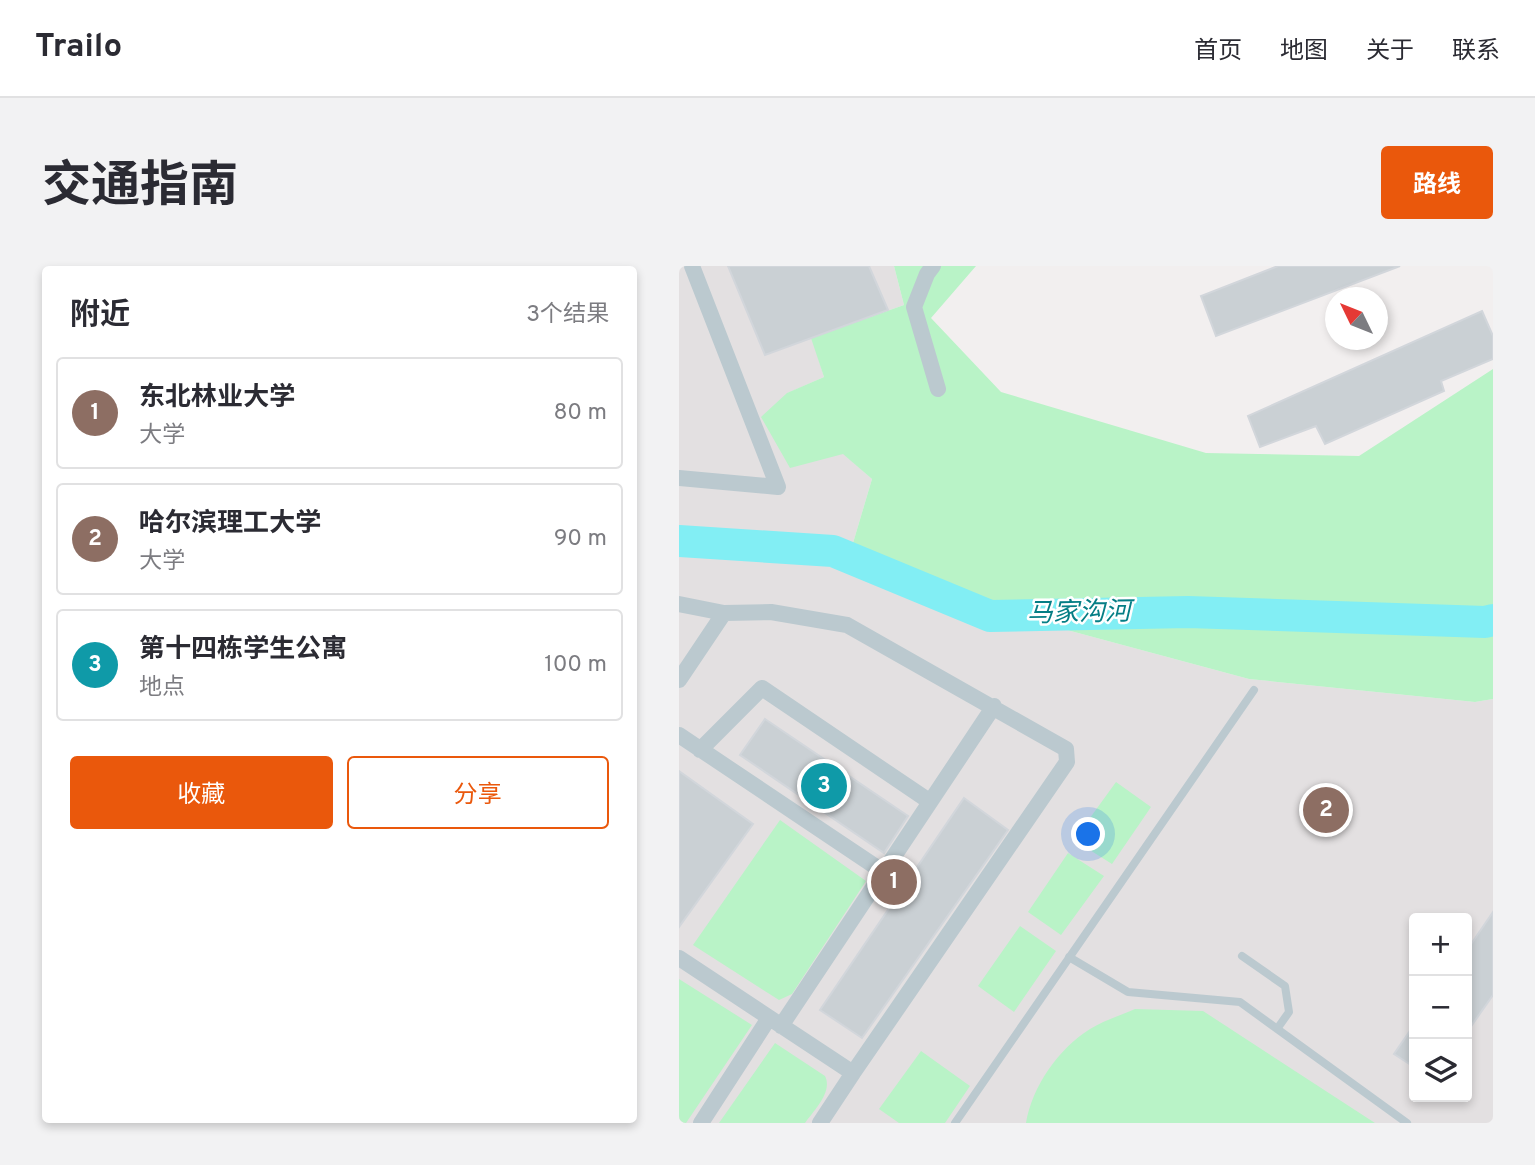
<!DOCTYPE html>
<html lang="zh">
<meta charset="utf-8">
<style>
body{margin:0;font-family:Overpass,"Noto Sans SC",sans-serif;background:#f2f2f3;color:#2b2b33}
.controls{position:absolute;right:21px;bottom:21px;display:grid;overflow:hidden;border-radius:7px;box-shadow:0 4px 10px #0003}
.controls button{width:63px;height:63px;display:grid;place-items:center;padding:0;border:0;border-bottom:2px solid #e1e1e2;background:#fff;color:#2b2b33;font:35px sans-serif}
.compass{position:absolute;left:646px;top:21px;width:63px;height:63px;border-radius:50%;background:#fff;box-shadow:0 4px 10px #0003;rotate:313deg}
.you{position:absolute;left:410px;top:569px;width:24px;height:24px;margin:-18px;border:5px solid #fff;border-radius:50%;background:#1a73e8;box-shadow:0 0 0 10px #1a73e833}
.badge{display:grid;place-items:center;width:46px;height:46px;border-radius:50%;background:#ea580c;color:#fff;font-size:23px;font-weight:700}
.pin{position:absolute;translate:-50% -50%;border:4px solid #fff;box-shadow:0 2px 7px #0006}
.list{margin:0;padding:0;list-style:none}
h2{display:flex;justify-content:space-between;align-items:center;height:91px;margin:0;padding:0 28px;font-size:30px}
h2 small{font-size:23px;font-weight:400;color:#7c7c81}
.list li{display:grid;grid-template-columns:46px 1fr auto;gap:21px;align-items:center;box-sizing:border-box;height:112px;margin:0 14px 14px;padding:0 14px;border:2px solid #e1e1e2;border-radius:7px}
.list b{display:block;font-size:26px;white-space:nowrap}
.list p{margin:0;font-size:23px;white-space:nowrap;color:#7c7c81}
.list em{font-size:23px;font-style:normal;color:#7c7c81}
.actions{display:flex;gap:14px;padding:21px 28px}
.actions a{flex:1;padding:16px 0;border:2px solid #ea580c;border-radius:7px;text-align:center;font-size:24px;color:#ea580c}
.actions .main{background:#ea580c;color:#fff}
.icon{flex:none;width:38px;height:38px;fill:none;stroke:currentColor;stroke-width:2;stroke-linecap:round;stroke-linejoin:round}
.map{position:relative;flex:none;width:814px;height:857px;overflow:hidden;border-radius:7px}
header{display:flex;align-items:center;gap:42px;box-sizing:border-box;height:98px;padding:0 35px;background:#fff;border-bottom:2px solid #e1e1e2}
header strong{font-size:33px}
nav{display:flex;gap:38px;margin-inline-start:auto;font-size:24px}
.intro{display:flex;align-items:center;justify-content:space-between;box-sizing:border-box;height:168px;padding:0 42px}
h1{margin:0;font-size:49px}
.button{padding:18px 32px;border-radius:7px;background:#ea580c;color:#fff;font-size:24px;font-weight:700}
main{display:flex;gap:42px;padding:0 42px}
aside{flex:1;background:#fff;border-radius:7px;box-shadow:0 4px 10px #0003}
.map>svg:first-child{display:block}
.education{fill:#e3e0e1;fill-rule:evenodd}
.green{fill:#b9f3c7}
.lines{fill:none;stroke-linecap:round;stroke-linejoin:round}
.river{stroke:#82eef4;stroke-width:32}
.building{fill:#cad0d4;stroke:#d2d6db;stroke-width:2}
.service{stroke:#bbc9cf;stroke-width:8}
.minor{stroke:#bbc9cf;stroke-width:16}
.labels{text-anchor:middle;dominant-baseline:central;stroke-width:5;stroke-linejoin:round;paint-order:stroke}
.water-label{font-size:26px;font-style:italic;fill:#057e85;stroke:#fff}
</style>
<header>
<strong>Trailo</strong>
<nav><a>首页</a><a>地图</a><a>关于</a><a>联系</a></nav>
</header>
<div class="intro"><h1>交通指南</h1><a class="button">路线</a></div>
<main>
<aside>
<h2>附近<small>3个结果</small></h2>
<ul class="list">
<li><span class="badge" style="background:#8d6e63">1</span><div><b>东北林业大学</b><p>大学</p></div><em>80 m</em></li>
<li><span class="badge" style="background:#8d6e63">2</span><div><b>哈尔滨理工大学</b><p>大学</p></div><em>90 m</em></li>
<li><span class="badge" style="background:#0f9aa8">3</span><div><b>第十四栋学生公寓</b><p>地点</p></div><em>100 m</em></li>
</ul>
<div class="actions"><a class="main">收藏</a><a>分享</a></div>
</aside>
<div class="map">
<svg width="814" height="857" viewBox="0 0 814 857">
<rect width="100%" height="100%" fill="#f2efef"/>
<path class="education" d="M0 0H215L225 39 133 72 145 111 109 127 164 187 193 213 166 304 570 413 796 436 814 433V857H0ZM735 652H788V831H735Z"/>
<path class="green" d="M215 0H297L252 52 322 126 527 187 680 190 814 103V433L796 436 570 413 166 304 193 213 164 188 111 202 82 151 108 127 145 111 132 72 225 39Z
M437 516 472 541 433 598 395 574Z
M101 554 187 615 113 728 100 734 14 679Z
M389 587 425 610 382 669 349 646Z
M341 660 377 685 335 746 299 720Z
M0 713 73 759 7 857H0Z
M456 743 524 745 696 857H347C353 821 379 783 411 763 424 755 442 749 456 743Z
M96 777 146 810C154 826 135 844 126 857H40Z
M242 785 291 820 266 857H220L200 843Z"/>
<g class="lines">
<path class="river" d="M0 275 154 285 311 350 509 346 806 356 814 354"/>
</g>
<path class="building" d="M49 0H190L209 44 86 89Z
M599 0H721L537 70 522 30Z
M803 45 814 70V93L762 115 765 125 646 178 637 160 581 181 569 150Z
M86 453 229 550 205 587 61 489Z
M0 505 74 558 0 661Z
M285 532 329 564 183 772 141 744Z
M814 646V729L788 766V684Z
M735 759V801L715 788Z"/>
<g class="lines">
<path class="service" d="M563 690 606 720 610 746 598 763
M390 691 449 726 561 736 728 857
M276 857 575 424"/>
<path class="minor" d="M254 0 248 8 235 41 259 123
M0 212 99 221 13 0
M0 338 45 347 92 346 168 359 387 483 388 496 174 807 0 692
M0 414 45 347
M0 469 203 605
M21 484 83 422 250 535
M102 760 315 440
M22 857 90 752
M141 857 174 807"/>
</g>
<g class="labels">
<g class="water-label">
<text transform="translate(400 348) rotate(-1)">马家沟河</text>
</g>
</g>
</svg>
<div class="controls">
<button>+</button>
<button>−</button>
<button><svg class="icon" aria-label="layers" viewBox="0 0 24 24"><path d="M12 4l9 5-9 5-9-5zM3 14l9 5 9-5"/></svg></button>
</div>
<svg class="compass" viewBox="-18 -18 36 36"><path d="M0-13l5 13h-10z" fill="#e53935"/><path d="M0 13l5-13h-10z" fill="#7c7c81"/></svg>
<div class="you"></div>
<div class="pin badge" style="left:215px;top:616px;background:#8d6e63">1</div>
<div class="pin badge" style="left:647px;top:544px;background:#8d6e63">2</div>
<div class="pin badge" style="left:145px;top:520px;background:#0f9aa8">3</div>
</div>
</main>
